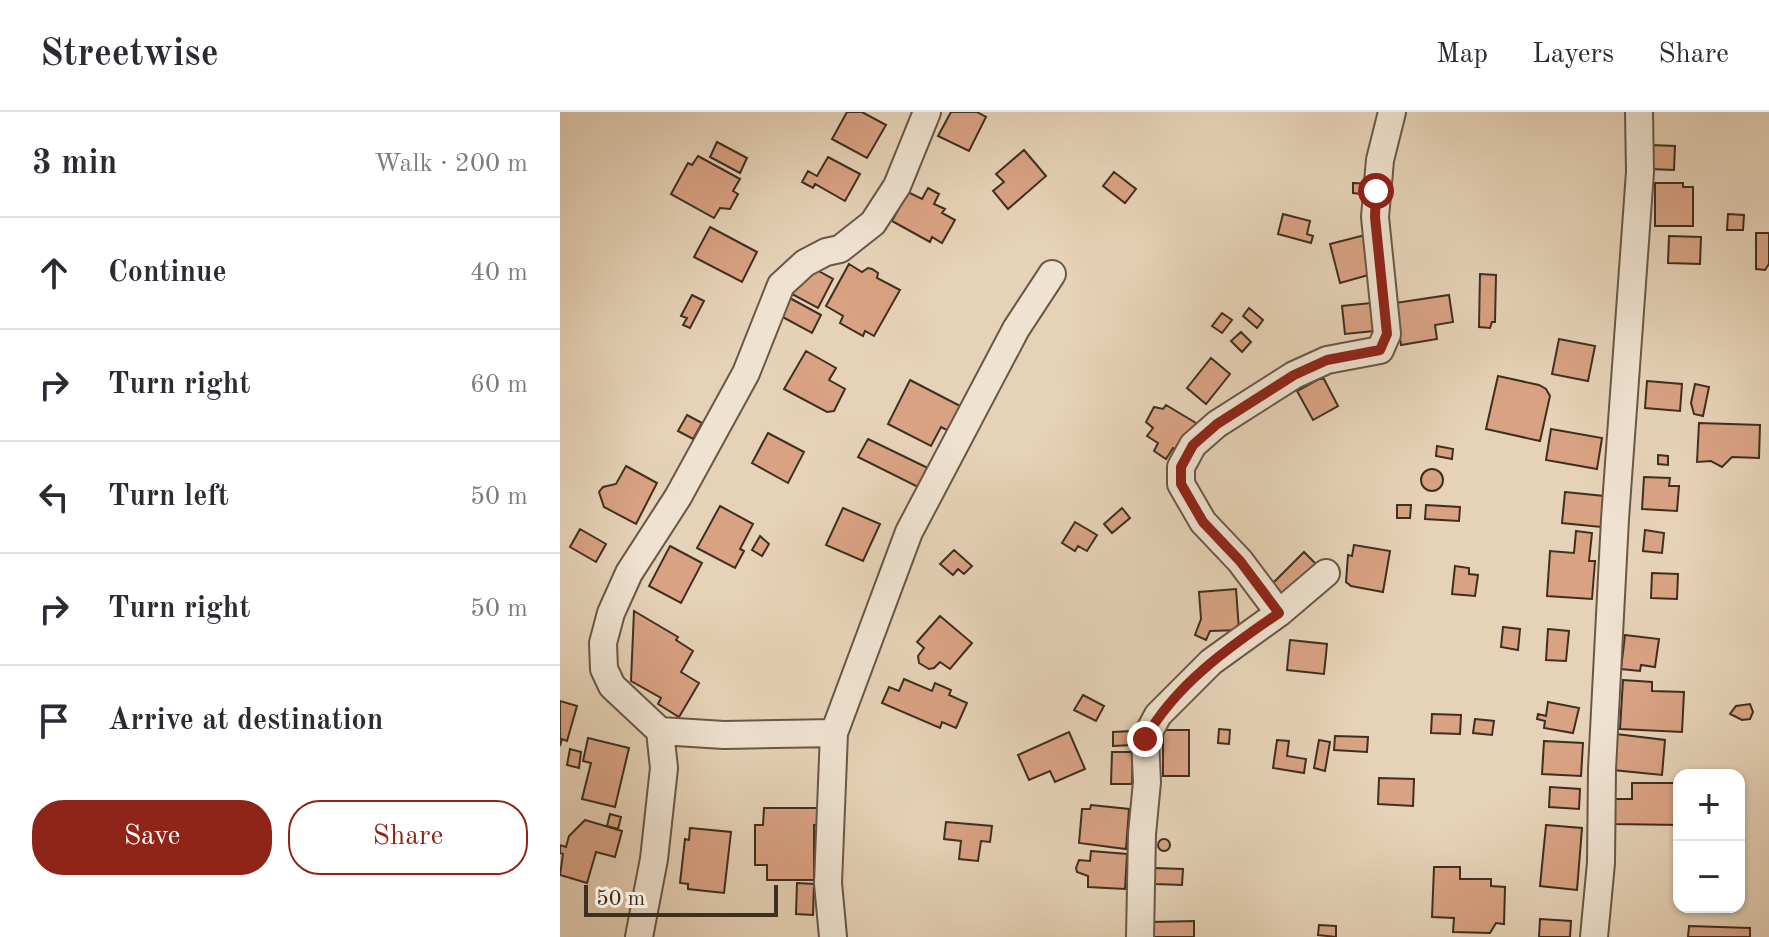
<!DOCTYPE html>
<meta charset="utf-8">
<style>
body{margin:0;font-family:"Old Standard TT",serif;background:#f2f2f3;color:#2b2b33}
.controls{position:absolute;right:24px;bottom:24px;display:grid;overflow:hidden;border-radius:16px;box-shadow:0 2px 6px #0004}
.controls button{width:72px;height:72px;display:grid;place-items:center;padding:0;border:0;border-bottom:2px solid #e1e1e2;background:#fff;color:#2b2b33;font:40px sans-serif}
.scale{position:absolute;left:24px;bottom:20px;width:194px;box-sizing:border-box;padding-left:8px;border:4px solid #3f2f20;border-top:0;font-size:22px;line-height:28px;white-space:nowrap;color:#3f2f20;-webkit-text-stroke:6px #efe2d0;paint-order:stroke}
.stop{position:absolute;width:24px;height:24px;margin:-18px;border:6px solid #8f2418;border-radius:50%;background:#fff}
.stop.end{background:#8f2418;border-color:#fff;box-shadow:0 2px 8px #0008}
.list{margin:0;padding:0;list-style:none}
h2{display:flex;justify-content:space-between;align-items:center;height:104px;margin:0;padding:0 32px;font-size:34px}
h2 small{font-size:26px;font-weight:400;color:#7c7c81}
.list li{display:grid;grid-template-columns:52px 1fr auto;gap:24px;align-items:center;box-sizing:border-box;height:112px;padding:0 32px;border-top:2px solid #e1e1e2}
.list b{display:block;font-size:30px;white-space:nowrap}
.list em{font-size:26px;font-style:normal;color:#7c7c81}
.actions{display:flex;gap:16px;padding:24px 32px}
.actions a{flex:1;padding:18px 0;border:2px solid #8f2418;border-radius:32px;text-align:center;font-size:28px;color:#8f2418}
.actions .main{background:#8f2418;color:#fff}
.icon{flex:none;width:44px;height:44px;fill:none;stroke:currentColor;stroke-width:2;stroke-linecap:round;stroke-linejoin:round}
.map{position:relative;flex:none;width:1209px;height:825px;overflow:hidden}
header{display:flex;align-items:center;gap:48px;box-sizing:border-box;height:112px;padding:0 40px;background:#fff;border-bottom:2px solid #e1e1e2}
header strong{font-size:38px}
nav{display:flex;gap:44px;margin-inline-start:auto;font-size:28px}
main{display:flex}
aside{flex:1;background:#fff}
.map>svg:first-child{display:block}
.building{fill:#d9a283;stroke:#3f2f20;stroke-width:2}
.lines{fill:none;stroke-linecap:round;stroke-linejoin:round}
.minor-casing{stroke:#695846;stroke-width:30}
.minor{stroke:#efe2d0;stroke-width:26}
.route{stroke:#8f2418;stroke-width:10}
</style>
<header>
<strong>Streetwise</strong>
<nav><a>Map</a><a>Layers</a><a>Share</a></nav>
</header>
<main>
<aside>
<h2>3 min<small>Walk · 200 m</small></h2>
<ul class="list">
<li><svg class="icon" aria-label="ahead" viewBox="0 0 24 24"><path d="M12 20V5M6 11l6-6 6 6"/></svg><div><b>Continue</b></div><em>40 m</em></li>
<li><svg class="icon" aria-label="right" viewBox="0 0 24 24"><path d="M7 20v-9h11M14 6l5 5-5 5"/></svg><div><b>Turn right</b></div><em>60 m</em></li>
<li><svg class="icon" aria-label="left" viewBox="0 0 24 24"><path d="M17 20v-9H6M10 6l-5 5 5 5"/></svg><div><b>Turn left</b></div><em>50 m</em></li>
<li><svg class="icon" aria-label="right" viewBox="0 0 24 24"><path d="M7 20v-9h11M14 6l5 5-5 5"/></svg><div><b>Turn right</b></div><em>50 m</em></li>
<li><svg class="icon" aria-label="arrive" viewBox="0 0 24 24"><path d="M6 21V4h12l-3 4 3 4H6"/></svg><div><b>Arrive at destination</b></div></li>
</ul>
<div class="actions"><a class="main">Save</a><a>Share</a></div>
</aside>
<div class="map">
<svg width="1209" height="825" viewBox="0 0 1209 825">
<rect width="100%" height="100%" fill="#e6d2b7"/>
<filter id="stains"><feTurbulence type="fractalNoise" baseFrequency=".0025" numOctaves="4"/><feColorMatrix values="0 0 0 0 .2 0 0 0 0 .09 0 0 0 0 .02 0 0 0 .5 -.17"/></filter>
<radialGradient id="worn" r=".72"><stop offset=".6" stop-color="#630" stop-opacity="0"/><stop offset="1" stop-color="#630" stop-opacity=".3"/></radialGradient>
<path class="building" d="M287 0H302L326 13 307 46 272 27Z
M391 0H417L426 5 409 39 378 24Z
M157 30 187 46 180 61 150 45Z
M1091 33 1115 34 1114 58 1090 57Z
M464 38 486 64 448 97 433 79 444 70 436 62Z
M138 44 180 67 173 79 178 82 170 97 160 96 154 106 111 82 128 51 132 53Z
M268 45 300 62 285 89 255 72 253 76 242 70 248 59 257 64Z
M554 60 576 77 565 91 543 74Z
M793 71 812 72 811 83 793 81Z
M1095 71H1123V75H1133V114H1095Z
M368 76 379 82 374 92 385 97 382 101 395 108 382 131 372 125 370 130 332 109 348 80 362 87Z
M723 102 750 109 747 122 753 124 751 131 718 122Z
M1168 102 1184 103 1183 118H1167Z
M150 115 197 140 182 170 134 145Z
M1196 121H1209V152L1205 158 1196 157Z
M809 122 819 160 780 171 770 132Z
M1109 124 1141 125 1140 152 1108 151Z
M289 152 302 160 308 156 312 157 318 161 317 166 340 178 314 224 305 219 303 224 280 211 283 204 266 194Z
M255 157 273 167 258 196 230 181Z
M920 162 936 163 935 210H932L930 216 919 215Z
M132 183 144 189 130 216 123 213 127 206 121 204Z
M889 183 893 210 875 213 877 227 841 233 835 191Z
M228 185 261 203 252 221 219 203Z
M811 191 814 219 785 222 782 194Z
M689 196 703 208 697 216 683 204Z
M662 201 672 208 662 221 652 214Z
M681 220 691 230 682 240 671 229Z
M999 227 1035 234 1028 269 992 262Z
M246 239 276 256 269 268 285 277 274 299 267 300 224 277Z
M651 246 670 262 646 292 627 276Z
M938 264 979 273 986 277 990 284 980 329 926 317Z
M759 267H764L778 294 753 308 737 279Z
M350 268 404 296 391 320 381 315 371 334 328 312Z
M1087 269 1122 272 1120 299 1085 296Z
M1135 272 1149 275 1143 304 1134 302 1131 291Z
M606 293 636 311 619 339 613 336 606 347 594 339 598 331 587 324 593 316 586 310 594 295 603 297Z
M127 303 142 311 133 327 118 319Z
M1139 311 1200 313 1199 346 1172 345 1162 355 1151 349 1137 350Z
M991 317 1042 326 1037 357 986 348Z
M208 321 244 340 228 371 192 351Z
M308 327 372 358 362 377 298 345Z
M877 334 893 337 892 347 876 344Z
M1098 343 1108 344V353L1098 352Z
M66 354 97 371 76 412 44 395 39 380 43 375 56 372Z
M861 368a11 11 0 1 1 22 0a11 11 0 1 1-22 0Z
M1084 365 1110 366 1109 374H1119L1117 399 1082 397Z
M1005 380 1044 384 1041 415 1002 411Z
M837 393H851L850 406H837Z
M866 393 900 395 899 409 865 407Z
M160 394 193 412 180 437 184 439 175 456 137 436Z
M283 396 320 412 303 449 266 433Z
M562 396 570 406 552 421 544 412Z
M515 410 537 423 527 439 518 434 515 439 502 431Z
M20 417 46 432 36 450 10 435Z
M1085 418 1104 421 1102 441 1083 439Z
M1016 419 1032 421 1029 449H1035L1032 487 987 484 990 439 1014 441Z
M200 424 209 432 202 444 192 438Z
M794 433 830 439 823 480 791 474 786 470 788 443 792 444Z
M110 434 142 451 121 491 89 474Z
M394 438 412 454 404 462 398 457 393 463 380 452Z
M744 440 760 456 728 488 719 479 709 475Z
M895 454 909 456V462L918 463 915 484 892 482Z
M1092 461 1118 462 1117 487 1091 486Z
M676 477 679 518 650 519 646 528 635 523 641 507 639 480Z
M74 499 118 525 116 528 133 539 121 560 139 571 119 605 98 592 101 586 71 569Z
M380 504 412 531 390 557 380 550 374 556 369 557 359 551 358 544 364 536 357 530Z
M943 515 960 517 958 538 941 535Z
M988 517 1009 519 1006 549 986 548Z
M1065 523 1099 527 1095 555 1081 553 1080 559 1061 557Z
M730 528 767 532 764 562 727 558Z
M344 567 372 579 375 571 391 578 389 583 407 591 396 616 382 610 380 616 322 591 329 575 339 579Z
M1063 568 1092 570V579L1124 580 1122 620 1060 617Z
M523 583 544 594 536 609 514 598Z
M0 589 17 594 7 629 2 627 0 634Z
M988 590 1019 596 1013 621 984 616 985 609 977 607 978 602 986 604Z
M1190 592 1193 600 1190 607 1182 608 1170 602 1176 594Z
M872 602 901 603 900 622 871 621Z
M915 607 934 609 932 623 913 621Z
M659 617 670 618 669 632 658 631Z
M603 618H629V664H603Z
M572 619 573 633 553 634V620Z
M509 620 525 657 495 670 490 659 469 668 458 643Z
M1056 622 1105 628 1102 663 1053 658Z
M775 624 808 625 807 640 774 638Z
M28 626 69 636 55 695 22 687 31 651 23 649Z
M717 628 729 629 727 644 746 647 744 661 713 656Z
M759 628 770 630 765 659 754 656Z
M984 629 1023 631 1021 664 982 662Z
M10 637 21 640 19 656 7 653Z
M552 640H573L572 672H551Z
M819 666 854 667 853 694 818 692Z
M1072 671H1119V713L1053 712V687H1072Z
M990 675 1020 677 1019 697 989 695Z
M531 693 569 697 566 737 519 731 522 697H530Z
M204 696H261V713H254V768H207V753H195V713H203Z
M50 702 61 705 58 717 47 714Z
M25 708 62 719 55 745 36 740 27 771 0 763 3 742 0 741V733L6 735 9 724Z
M386 710 432 714 430 730 421 729 418 749 399 747 401 729 384 727Z
M986 713 1022 716 1017 778 980 774Z
M130 716 171 720 164 781 128 777V772L120 771 125 727 129 728Z
M598 733a6 6 0 1 1 12 0a6 6 0 1 1-12 0Z
M531 739 567 742 565 777 528 775V764L517 760 516 756 519 748 530 749Z
M874 755H900V767H931V774L945 775 944 812 936 811 930 821 893 820 894 806 872 805Z
M595 756 623 757 622 773 595 772Z
M237 771 254 772 253 803 236 802Z
M980 807 1011 809 1010 825H979Z
M634 809V825H593L592 810Z
M759 813 776 814V825L758 823Z
M1129 814 1190 816V825H1128Z"/>
<g class="lines">
<defs>
<path id="minor" d="M719 501 680 449 643 410 621 372V355L633 333 657 312 734 263 767 248 820 238 827 222 815 105 820 48 832 0
M274 621 349 420 456 217 492 162
M79 825 94 747 104 656 100 619
M273 825 268 771 274 621 164 623 100 619 52 574 44 557 43 531 51 501 69 461 118 385 186 261 221 173 245 151 266 140 280 137 313 111 337 74 367 0
M580 825 582 722 587 670 585 627 598 603 651 550 719 501 766 461
M1034 825 1041 751 1042 657 1055 407 1080 60 1079 0"/>
</defs>
<use href="#minor" class="minor-casing"/>
<use href="#minor" class="minor"/>
</g>
<g class="lines">
<path class="route" d="M585 627C615 573 669 535 719 501L680 449 643 410 621 372V355L633 333 657 312 734 263 767 248 820 238 827 222 815 105 816 79"/>
</g>
<rect width="100%" height="100%" filter="url(#stains)"/>
<rect width="100%" height="100%" fill="url(#worn)"/>
</svg>
<div class="controls">
<button>+</button>
<button>−</button>
</div>
<div class="scale">50 m</div>
<div class="stop" style="left:816px;top:79px"></div>
<div class="stop end" style="left:585px;top:627px"></div>
</div>
</main>
